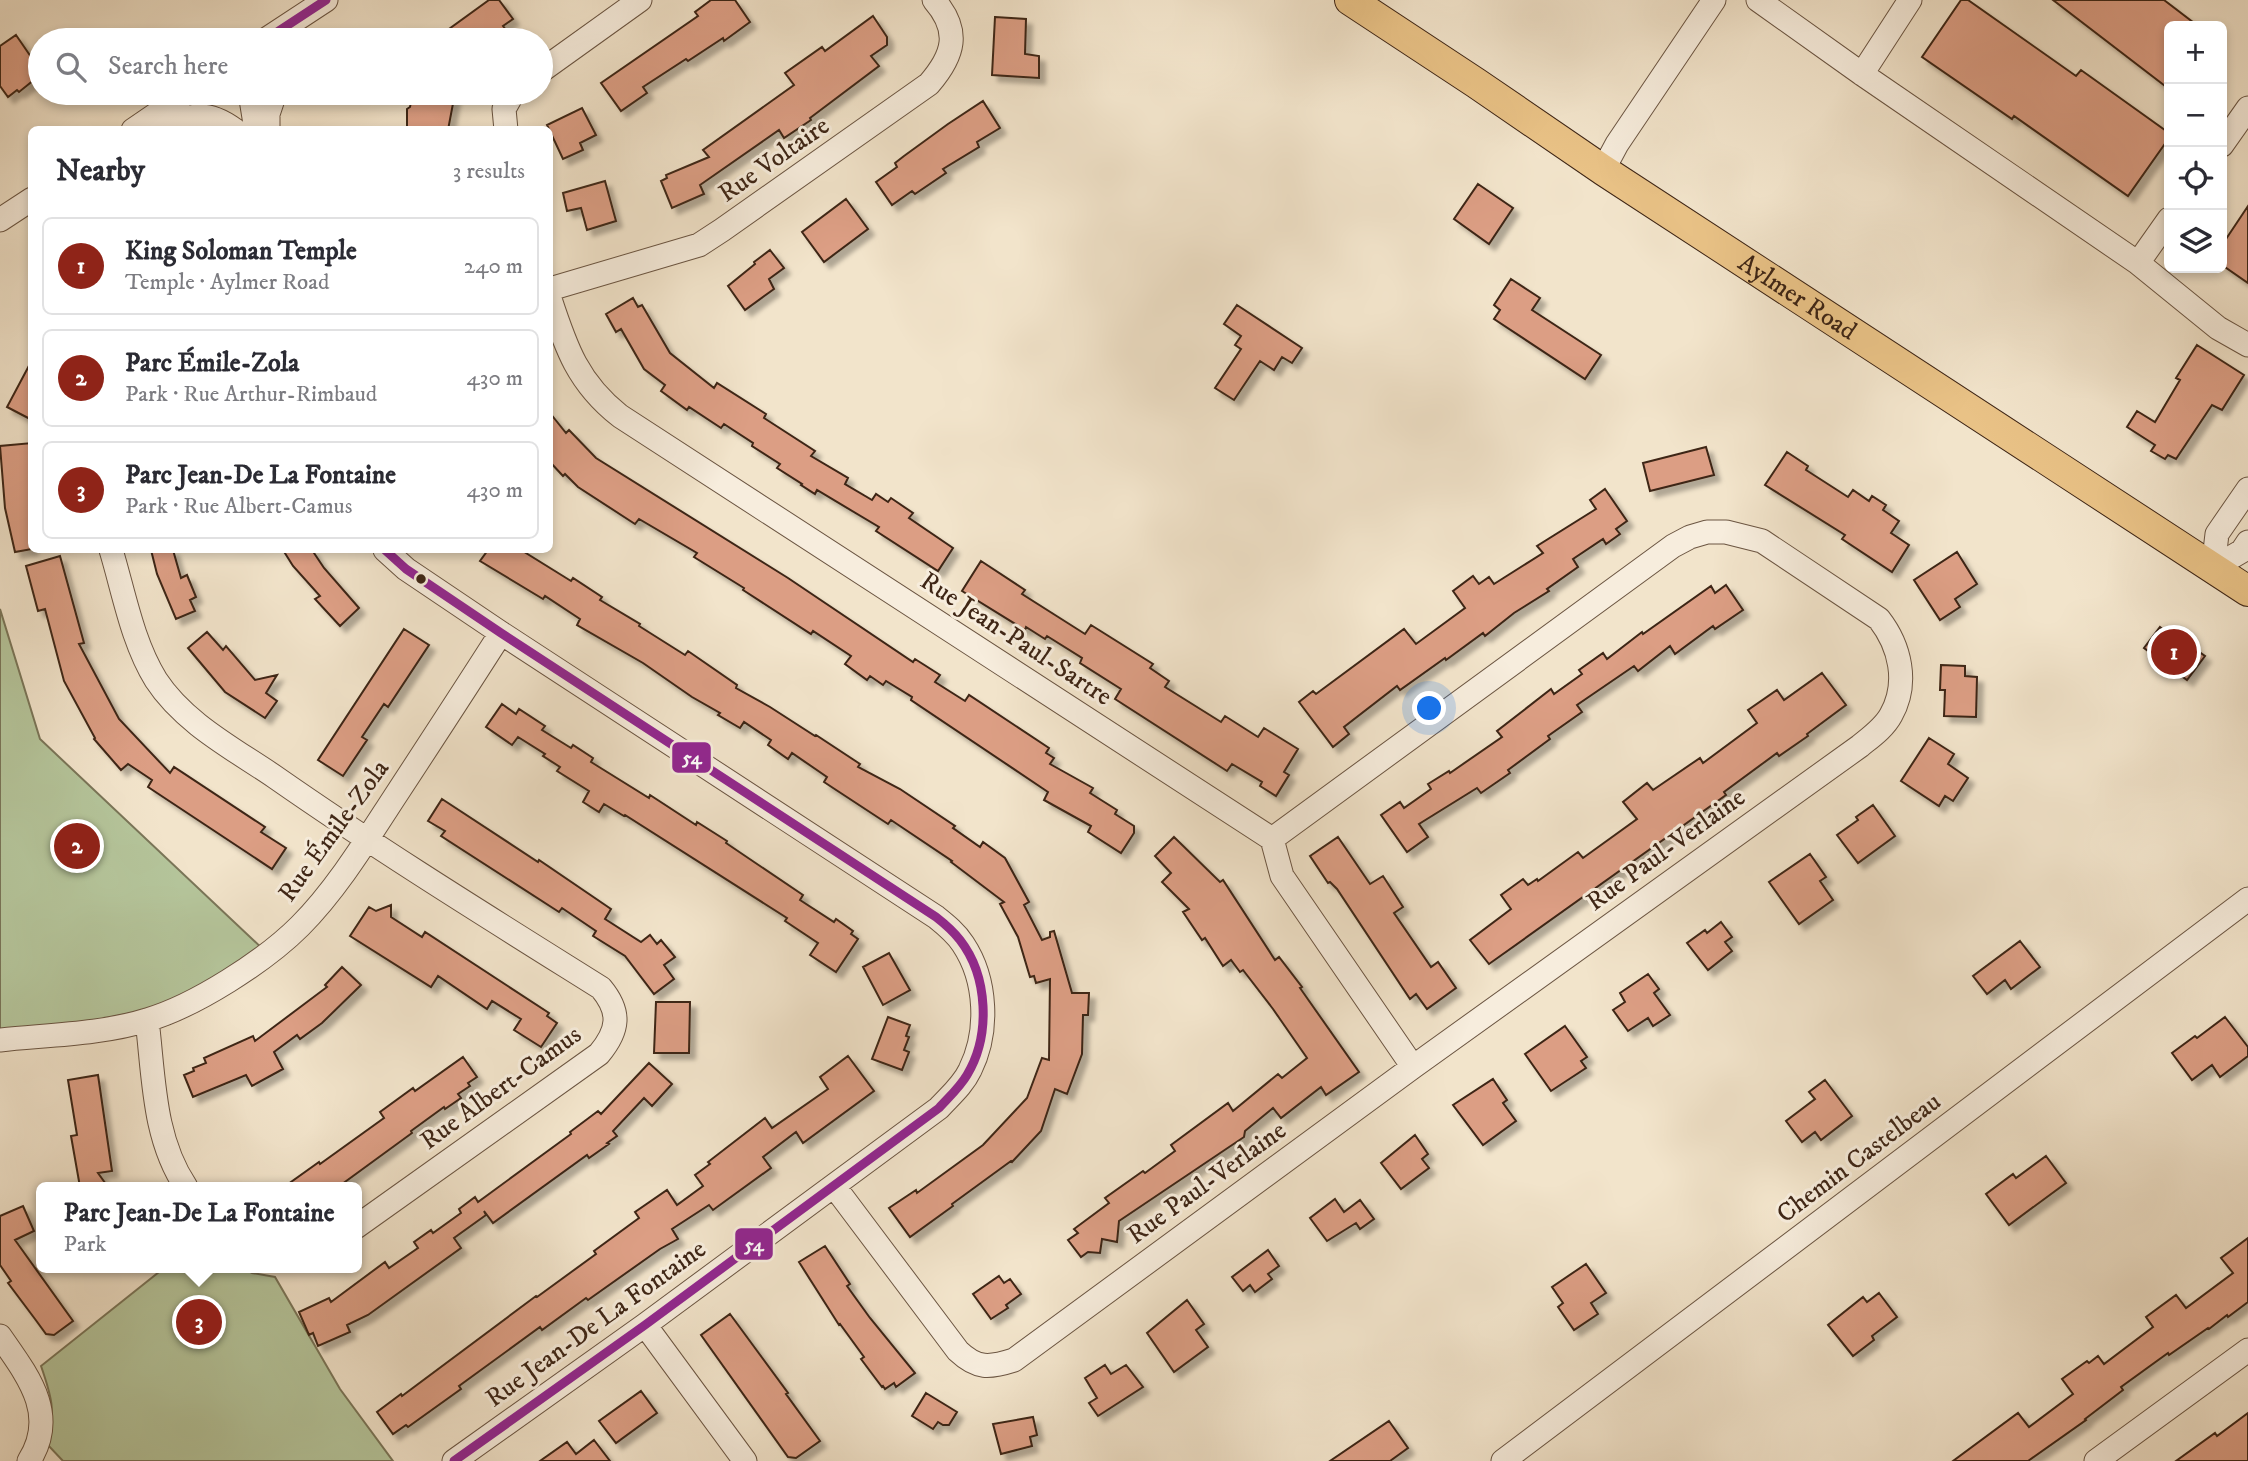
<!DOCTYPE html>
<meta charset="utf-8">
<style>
body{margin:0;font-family:"IM FELL DW Pica",serif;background:#f7f7f7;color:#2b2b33}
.controls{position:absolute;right:21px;top:21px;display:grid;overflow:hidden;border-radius:10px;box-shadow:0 4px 10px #0003}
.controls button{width:63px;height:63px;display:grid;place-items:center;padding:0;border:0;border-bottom:2px solid #e1e1e2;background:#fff;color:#2b2b33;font:35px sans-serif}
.you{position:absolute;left:1430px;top:709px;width:24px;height:24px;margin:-18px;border:5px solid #fff;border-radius:50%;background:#1a73e8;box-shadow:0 0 0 10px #1a73e833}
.badge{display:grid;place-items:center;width:46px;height:46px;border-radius:50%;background:#8f2418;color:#fff;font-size:23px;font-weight:700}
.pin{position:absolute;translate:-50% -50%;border:4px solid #fff;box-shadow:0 2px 7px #0006}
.popup{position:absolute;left:36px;top:1182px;width:326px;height:91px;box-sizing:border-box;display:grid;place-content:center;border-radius:10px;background:#fff;filter:drop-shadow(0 2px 5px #0005);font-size:23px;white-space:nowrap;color:#7c7c81}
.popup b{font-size:26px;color:#2b2b33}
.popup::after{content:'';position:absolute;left:50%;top:100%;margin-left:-14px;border:14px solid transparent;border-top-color:#fff}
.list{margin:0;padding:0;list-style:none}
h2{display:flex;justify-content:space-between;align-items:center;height:91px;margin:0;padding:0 28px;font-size:30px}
h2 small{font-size:23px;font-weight:400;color:#7c7c81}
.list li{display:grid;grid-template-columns:46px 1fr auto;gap:21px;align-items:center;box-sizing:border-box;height:98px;margin:0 14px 14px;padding:0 14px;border:2px solid #e1e1e2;border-radius:10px}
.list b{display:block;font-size:26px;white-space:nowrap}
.list p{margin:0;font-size:23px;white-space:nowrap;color:#7c7c81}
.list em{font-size:23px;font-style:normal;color:#7c7c81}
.icon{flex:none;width:38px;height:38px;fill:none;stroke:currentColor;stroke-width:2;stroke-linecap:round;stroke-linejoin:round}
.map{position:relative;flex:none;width:2248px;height:1461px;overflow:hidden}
.search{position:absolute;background:#fff;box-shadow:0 4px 10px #0003;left:28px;top:28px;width:525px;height:77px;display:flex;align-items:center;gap:18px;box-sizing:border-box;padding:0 24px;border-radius:38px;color:#7c7c81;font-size:26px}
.panel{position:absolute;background:#fff;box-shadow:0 4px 10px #0003;left:28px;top:126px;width:525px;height:427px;border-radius:10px}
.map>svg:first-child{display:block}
.green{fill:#b5c59b;stroke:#7a7558;stroke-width:2}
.building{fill:#dc9e84;stroke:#3e2515;stroke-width:2;filter:url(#shadow)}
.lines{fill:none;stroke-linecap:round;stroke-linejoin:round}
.minor-casing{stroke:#6b5542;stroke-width:25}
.major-casing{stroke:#3e2515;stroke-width:32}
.minor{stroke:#f7eddd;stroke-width:23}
.major{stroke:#e9c286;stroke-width:30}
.bus-1-casing{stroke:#f7eddd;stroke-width:14}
.bus-1{stroke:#922790;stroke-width:9}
.bus-dot{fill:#3e2515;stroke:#f7eddd;stroke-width:2.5}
.labels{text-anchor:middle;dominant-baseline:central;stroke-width:6;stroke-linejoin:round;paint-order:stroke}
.street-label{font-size:26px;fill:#3e2515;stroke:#f7eddd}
.line-badge{stroke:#f7eddd;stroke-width:2.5}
.badge-label{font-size:19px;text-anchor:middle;font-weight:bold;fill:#fff}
</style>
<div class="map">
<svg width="2248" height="1461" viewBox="0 0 2248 1461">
<defs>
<filter id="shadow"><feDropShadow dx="6" dy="6" stdDeviation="2" flood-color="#0004"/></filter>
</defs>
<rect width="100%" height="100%" fill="#f2e4cb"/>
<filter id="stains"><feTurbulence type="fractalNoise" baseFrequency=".00286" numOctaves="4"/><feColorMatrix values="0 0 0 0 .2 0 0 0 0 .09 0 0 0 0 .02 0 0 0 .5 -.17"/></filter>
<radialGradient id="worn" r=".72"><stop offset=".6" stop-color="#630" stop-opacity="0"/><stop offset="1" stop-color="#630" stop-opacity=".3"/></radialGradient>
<path class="green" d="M0 609 40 739 267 953 195 1000 0 1040Z
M164 1268H243L252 1273 275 1277 340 1389 393 1461H63L46 1443C57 1412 51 1395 41 1366Z"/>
<path class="building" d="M489 0H499L513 19 503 26 506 30 493 40H457L449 29Z
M711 0H735L750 22 724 41 723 38 688 61 686 59 643 87 647 93 621 111 601 83 698 16 695 12Z
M1961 0H1968L2076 76 2081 70 2169 133V138L2128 196 2014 116 2012 119 1922 57Z
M2053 0H2164L2198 26H2169V89Z
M873 16 887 37V45L871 56 879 66 810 118 811 120 784 138 779 130 700 185 704 194 672 208 661 181 667 178 666 175 709 157 703 150 794 85 785 73 822 47 825 51Z
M995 17 1026 19 1025 54 1039 56V78L992 75Z
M16 35 40 70V75L19 92 17 90 8 97 0 86V46Z
M413 93H455L448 130 407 128V109L410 107Z
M983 101 1000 128 977 142 979 147 943 169 946 173 915 194 912 191 892 205 876 182 897 167 895 163 904 156 948 124Z
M582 108 596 135 580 143 583 150 563 159 547 125Z
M605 181 616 221 587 230 581 208 567 211 563 193Z
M1478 184 1513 208 1489 244 1454 219Z
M846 199 868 229 824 262 802 232Z
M2248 206V283L2222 265V245Z
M770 250 784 268 769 279 774 289 745 310 728 286 755 264 754 262Z
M1511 279 1540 298 1532 310 1601 355 1585 379 1494 319 1500 310 1494 305Z
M633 298 638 307 642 305 670 353 714 388 717 383 766 414 764 418 815 451 811 456 848 478 845 484 872 500 876 494 888 502 891 498 913 513 909 518 953 548 938 571 876 531 879 527 817 490 815 494 801 485 802 484 777 468 780 464 752 446 753 443 724 424 721 428 689 407 687 410 661 391 665 385 644 369 621 329 616 332 606 314Z
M1237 305 1302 348 1292 363 1282 357 1274 370 1260 361 1234 400 1215 388 1241 349 1235 345 1241 336 1224 324Z
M2197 345 2244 375 2222 410 2212 405 2176 459 2168 455 2165 459 2151 451 2155 445 2127 427 2137 411 2155 422 2180 380 2176 378Z
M32 360V420L7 407Z
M550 413 566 433 569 430 596 458 788 578 913 662 915 659 940 675 935 682 965 701 969 695 1049 748 1046 753 1054 758 1050 764 1093 788 1090 793 1117 810 1115 814 1134 826V833L1121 853 1088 832 1091 826 1044 800 1048 792 911 700 912 697 886 681 883 685 870 676 867 680 845 664 851 656 813 631 811 634 743 590 744 588 694 557 697 553 639 519 635 524 578 487 565 474 563 476 550 462Z
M32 443V549L15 552 5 508 0 446Z
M1706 447 1714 475 1650 491 1643 463Z
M1787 452 1808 466 1806 470 1848 497 1853 490 1869 501 1872 496 1886 505 1883 510 1899 521 1891 533 1909 545 1892 572 1842 539 1845 535 1765 485Z
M1605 489 1627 521 1616 529 1620 534 1606 544 1603 539 1573 559 1578 567 1547 589 1549 591 1514 613 1485 636 1483 633 1446 660 1445 658 1400 690 1397 686 1344 727 1349 734 1333 747 1299 702 1313 691 1316 694 1404 629 1416 644 1465 608 1453 591 1473 576 1479 584 1489 577 1494 584 1543 553 1537 546 1596 509 1590 500Z
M151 550H173L181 578 187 575 196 597 190 600 195 611 176 619 157 574Z
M283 550H312L324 568 359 608 340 626 315 599 320 596 293 566Z
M488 550H521L571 581 573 578 602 597 600 600 640 624 639 626 685 655 688 651 737 685 736 688 770 707 815 736 816 735 860 764 858 767 900 789 955 826 953 828 980 847 983 842 1005 858 1029 902 1024 905 1042 940 1050 937V932L1054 931 1072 993H1089L1088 1015H1083L1082 1054 1067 1094 1055 1089 1041 1131 1012 1162 1011 1161 952 1204 953 1206 910 1237 889 1208 916 1190 917 1193 983 1145 1027 1098 1042 1058 1049 1060 1050 979 1036 983 1034 976 1030 977 1018 937 1000 904 1004 902 951 862 952 861 891 820 888 824 824 782 827 777 792 753 788 759 768 745 771 740 744 722 740 728 718 715 720 713 692 697 643 663 577 625 580 619 545 596 543 599 480 561Z
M1957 552 1977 584 1955 599 1960 607 1940 620 1914 580Z
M60 556 84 643 79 644 119 719 170 773 174 767 265 827 261 832 286 848 272 869 148 787 152 780 128 764 121 770 94 739 95 738 64 681 45 609 38 611 26 566Z
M981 561 1025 590 1022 594 1085 634 1091 625 1153 664 1150 668 1169 681 1165 687 1221 722 1225 716 1258 737 1264 728 1298 749 1284 772 1289 775 1276 796 1260 786 1262 782 1232 764 1227 771 1115 699 1121 689 1080 663 1082 658 1047 636 1045 639 1026 627 1025 630 962 591Z
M1726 585 1743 610 1715 629 1713 626 1675 654 1670 646 1638 671 1634 666 1577 705 1582 712 1548 736 1550 739 1508 770 1510 773 1481 793 1477 788 1419 824 1428 837 1407 852 1381 815 1400 802 1404 808 1431 789 1428 784 1449 771 1450 773 1502 737 1497 731 1551 689 1554 694 1582 674 1579 670 1603 653 1607 659 1642 632 1643 634 1711 586 1715 593Z
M2160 627 2187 648 2189 645 2205 656 2187 680 2144 648Z
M404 629 429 645 388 707 384 704 362 737 367 740 343 776 318 760Z
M207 632 223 650 226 646 255 680 277 675 266 693 277 701 265 718 225 692 188 648Z
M1941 665 1965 666V676L1977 677 1976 717 1944 716 1945 690H1940Z
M1822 673 1846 705 1807 734 1808 736 1779 756 1777 753 1724 792 1726 795 1489 964 1470 940 1511 909 1501 895 1523 879 1528 885 1537 879 1538 881 1578 852 1583 858 1637 819 1623 802 1647 783 1653 790 1700 758 1703 763 1757 723 1748 710 1777 690 1784 700Z
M502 704 516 714 519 709 545 726 542 730 571 748 573 745 593 758 591 762 649 798 650 795 696 825 697 822 727 841 726 843 803 895 800 900 834 922 836 919 853 931 851 934 858 939 836 972 810 955 818 943 785 921 787 918 625 815 624 816 604 804 599 812 583 802 589 791 557 771 560 767 543 756 545 754 518 737 512 745 486 727Z
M1929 738 1954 754 1948 764 1968 778 1953 801 1945 796 1939 806 1901 781Z
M442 799 538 862 539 860 611 909 605 919 641 942 650 935 657 944 661 940 675 957 664 965 674 979 654 994 625 956 593 936 596 931 562 908 559 912 441 836 445 831 428 821Z
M1873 805 1895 836 1858 863 1837 835 1858 820 1856 817Z
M1174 837 1220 882 1223 880 1275 960 1279 957 1302 987 1300 988 1359 1072 1326 1095 1321 1087 1281 1118 1273 1108 1245 1131 1244 1137 1119 1221 1117 1242 1102 1239 1100 1253 1088 1252 1081 1257 1068 1240 1078 1233 1074 1229 1109 1203 1105 1198 1143 1171 1145 1173 1175 1151 1171 1145 1228 1103 1233 1111 1278 1074 1282 1078 1307 1058 1273 1009 1243 970 1240 972 1231 960 1223 966 1205 938 1202 940 1183 912 1189 909 1162 882 1171 873 1155 856Z
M1338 837 1370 884 1383 876 1403 907 1394 913 1431 967 1438 962 1456 988 1427 1009 1416 994 1410 999 1337 889 1330 882 1328 883 1310 856Z
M1810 854 1826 877 1820 881 1833 900 1799 924 1769 882Z
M391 905V917L422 937 425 932 549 1013 547 1016 557 1023 541 1047 514 1030 521 1019 492 1001 487 1009 438 976 431 987 350 936 369 907 376 911Z
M1721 922 1732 937 1725 942 1732 951 1708 970 1687 943 1705 930 1707 933Z
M2020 941 2040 967 2011 989 2005 980 1987 994 1973 976Z
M889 953 910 990 883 1005 863 967Z
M342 967 361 985 322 1023 300 1039 297 1035 274 1052 283 1069 252 1086 246 1075 193 1097 184 1075 194 1071 193 1068 206 1063 204 1058 253 1036 255 1041 327 987 325 985Z
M1648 974 1659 989 1654 993 1670 1015 1653 1026 1648 1018 1628 1031 1613 1010 1625 1002 1620 993Z
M656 1002H690L689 1053H654Z
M888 1017 910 1025 906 1036 909 1037 904 1050 909 1052 902 1070 872 1059Z
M2225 1017 2248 1047V1056L2220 1077 2212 1065 2192 1080 2172 1053 2195 1036 2197 1038Z
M1565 1026 1587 1057 1581 1061 1586 1068 1551 1091 1525 1054Z
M848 1056 874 1091 803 1143 796 1132 763 1157 771 1168 713 1210 709 1205 672 1229 678 1239 660 1249 588 1300 586 1298 542 1330 540 1327 459 1386 461 1389 408 1427 406 1425 393 1434 377 1412 401 1394 402 1396 536 1296 537 1297 596 1254 594 1251 639 1218 635 1212 667 1190 677 1205 703 1186 695 1175 710 1164 708 1162 765 1118 772 1128 828 1089 820 1077Z
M463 1057 477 1077 468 1083 470 1086 458 1094 461 1098 445 1109 444 1107 411 1131 412 1133 338 1187H284L319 1162 320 1164 384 1118 380 1112 413 1088 415 1091Z
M649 1063 672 1084 652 1106 644 1098 613 1131 617 1136 607 1143 609 1144 589 1158 587 1155 493 1223 484 1211 486 1215 454 1238 461 1248 368 1315 347 1325 350 1332 318 1346 313 1333 309 1335 299 1312 329 1298 331 1302 385 1262 389 1268 418 1248 414 1242 431 1230 433 1233 461 1213 459 1209 475 1197 478 1202 571 1134 570 1132 598 1111 601 1114Z
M98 1075 112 1171 98 1173 108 1187H80L71 1136 77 1135 68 1080Z
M1493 1079 1507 1100 1503 1103 1516 1121 1483 1145 1453 1105Z
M1825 1080 1852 1116 1821 1140 1815 1132 1802 1142 1786 1121 1815 1099 1809 1092Z
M1415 1135 1428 1154 1422 1159 1429 1168 1401 1189 1381 1163Z
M2046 1156 2066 1183 2009 1225 1986 1194 2013 1174 2016 1178Z
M1335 1199 1344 1212 1360 1200 1374 1219 1360 1229 1356 1223 1327 1241 1310 1218Z
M23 1206 34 1231 15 1240 73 1321 54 1335 46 1334 35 1319 8 1283 11 1281 0 1265V1216Z
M2248 1238V1302L2228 1317 2227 1315 2209 1329 2208 1328 2169 1355 2168 1353 2121 1387 2123 1390 2085 1419 2086 1420 2028 1461H1953L2018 1413 2029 1427 2073 1394 2062 1379 2087 1361 2089 1363 2098 1356 2104 1364 2153 1327 2146 1317 2176 1295 2186 1308 2233 1273 2221 1258Z
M825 1246 850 1284 847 1286 870 1318 915 1373 896 1387 894 1383 885 1389 883 1386 882 1387 861 1359 864 1357 840 1324 839 1325 799 1262Z
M1268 1250 1279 1266 1268 1274 1272 1279 1255 1292 1250 1285 1243 1291 1232 1277Z
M1586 1264 1606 1293 1591 1303 1598 1314 1574 1330 1558 1307 1563 1303 1552 1287Z
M999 1276 1004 1283 1010 1279 1021 1294 1006 1305 1008 1308 991 1319 973 1294Z
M1879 1293 1897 1317 1872 1336 1874 1340 1853 1356 1828 1325 1863 1297 1867 1302Z
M1187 1300 1204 1324 1196 1330 1208 1347 1174 1372 1147 1333Z
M730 1314 788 1393 786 1394 820 1441 796 1458 788 1457 701 1335Z
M1105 1365 1111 1374 1126 1365 1143 1387 1098 1416 1089 1403 1097 1398 1085 1378Z
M641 1391 657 1413 616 1443 599 1421Z
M926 1393 957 1412 949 1425H943L938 1422 933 1429 912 1416Z
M2248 1413V1461H2176L2215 1433 2217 1436Z
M1033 1417 1037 1435 1030 1437 1032 1446 1001 1454 993 1424Z
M1389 1421 1408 1448 1390 1461H1330Z
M594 1440 610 1461H540L567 1442 576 1454Z"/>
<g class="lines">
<defs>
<path id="minor" d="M1758 0 1862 74 2138 263 2218 328 2248 345
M265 40 326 0
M541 71 640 0
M1862 74 1910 0
M250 93 256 130
M133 130 187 93
M157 130C188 116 204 107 235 130
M268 130V114L275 93
M506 130 504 109 513 93
M2222 145 2248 108
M1603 170 1617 144 1714 0
M0 220 32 199
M2138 263 2169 219
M550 289 699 245 722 230 929 84C954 55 961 31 934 0
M550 299C566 348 578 383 620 416L1272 839 1282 876 1413 1067
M111 550C124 593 132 641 156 680 184 723 234 749 275 777 381 851 491 919 601 988 621 1012 619 1030 599 1054L356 1227
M385 550 406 569 501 633 936 917C946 925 956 933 963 944 987 980 989 1032 970 1070 963 1085 950 1096 939 1108L645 1325 454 1461
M2213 568 2217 534 2248 489
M2213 568 2242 551 2248 542
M147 1020C154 1077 153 1138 186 1187
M0 1040C46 1035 103 1034 147 1020 195 1006 265 961 300 926 336 890 366 841 394 798 430 743 466 688 501 633
M834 1186 958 1351C977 1369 989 1368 1014 1360L1413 1067 1860 746C1871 737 1884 728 1891 715 1909 683 1900 646 1879 619L1762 541 1726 532H1707L1690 537 1673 546 1272 839
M645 1325 745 1461
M0 1336C27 1375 59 1414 29 1461
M1503 1461 2248 899
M2096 1461 2248 1350"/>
<g id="major">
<path id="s1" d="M1350 0 1476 83 1603 170 2248 591"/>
</g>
</defs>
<use href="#minor" class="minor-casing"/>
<use href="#major" class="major-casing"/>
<use href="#minor" class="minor"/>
<use href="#major" class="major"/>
<defs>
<path id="bus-1" d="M265 40 326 0
M385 550 406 569 501 633 936 917C945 924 953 931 960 940 988 976 991 1035 967 1075 960 1087 949 1097 939 1108L645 1325 454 1461"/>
</defs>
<use href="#bus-1" class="bus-1-casing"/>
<use href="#bus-1" class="bus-1"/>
</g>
<circle class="bus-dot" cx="421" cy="579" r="6"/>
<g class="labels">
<g class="street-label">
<text transform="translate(774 160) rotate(-35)">Rue Voltaire</text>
<text stroke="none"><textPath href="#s1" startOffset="537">Aylmer Road</textPath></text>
<text transform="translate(1016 639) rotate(33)">Rue Jean-Paul-Sartre</text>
<text transform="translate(334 831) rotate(-54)">Rue Émile-Zola</text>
<text transform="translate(1666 850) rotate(-36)">Rue Paul-Verlaine</text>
<text transform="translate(501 1088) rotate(-36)">Rue Albert-Camus</text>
<text transform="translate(1859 1158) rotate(-37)">Chemin Castelbeau</text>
<text transform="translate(1207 1183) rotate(-36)">Rue Paul-Verlaine</text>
<text transform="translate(596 1324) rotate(-36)">Rue Jean-De La Fontaine</text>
</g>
</g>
<g class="line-badge">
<rect x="671" y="741" width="41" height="33" rx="7" fill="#922790"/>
<rect x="734" y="1227" width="40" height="34" rx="7" fill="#922790"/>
</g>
<g class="badge-label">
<text x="692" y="764">54</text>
<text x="754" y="1251">54</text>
</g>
<rect width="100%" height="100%" filter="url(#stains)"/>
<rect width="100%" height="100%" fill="url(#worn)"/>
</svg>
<div class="controls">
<button>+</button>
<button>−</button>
<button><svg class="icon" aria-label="locate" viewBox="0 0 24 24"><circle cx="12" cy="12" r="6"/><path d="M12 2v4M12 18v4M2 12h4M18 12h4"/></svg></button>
<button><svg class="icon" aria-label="layers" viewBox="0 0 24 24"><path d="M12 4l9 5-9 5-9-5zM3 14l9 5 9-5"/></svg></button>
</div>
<div class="you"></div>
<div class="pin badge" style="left:2174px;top:652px">1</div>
<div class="pin badge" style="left:77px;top:846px">2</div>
<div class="pin badge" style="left:199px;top:1322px">3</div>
<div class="popup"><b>Parc Jean-De La Fontaine</b>Park</div>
<div class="search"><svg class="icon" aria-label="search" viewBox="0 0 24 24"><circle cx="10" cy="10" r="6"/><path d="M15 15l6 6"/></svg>Search here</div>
<section class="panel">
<h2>Nearby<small>3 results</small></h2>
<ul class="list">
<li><span class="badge">1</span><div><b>King Soloman Temple</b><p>Temple · Aylmer Road</p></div><em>240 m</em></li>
<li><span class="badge">2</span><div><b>Parc Émile-Zola</b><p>Park · Rue Arthur-Rimbaud</p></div><em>430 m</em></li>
<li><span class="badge">3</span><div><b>Parc Jean-De La Fontaine</b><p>Park · Rue Albert-Camus</p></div><em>430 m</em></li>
</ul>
</section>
</div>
